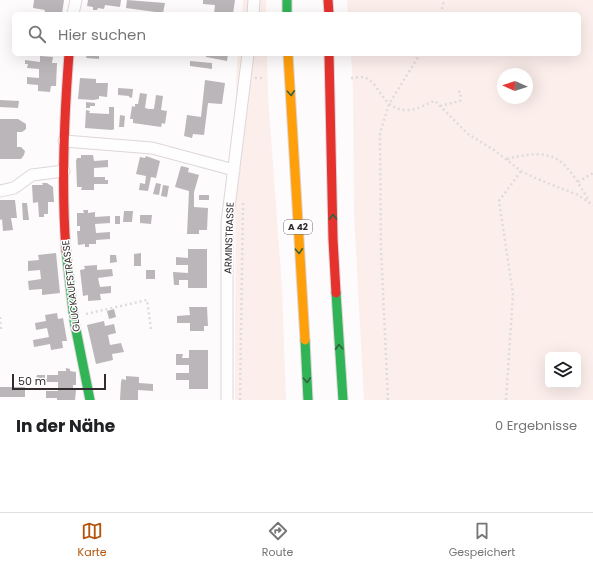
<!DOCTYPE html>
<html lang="de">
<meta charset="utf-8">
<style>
body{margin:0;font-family:Poppins,sans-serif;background:#f2f2f2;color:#202124}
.controls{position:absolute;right:12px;bottom:12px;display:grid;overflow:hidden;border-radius:6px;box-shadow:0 4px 16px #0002}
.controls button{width:36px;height:36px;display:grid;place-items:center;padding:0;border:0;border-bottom:1px solid #e0e0e0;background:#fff;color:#202124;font:20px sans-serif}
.compass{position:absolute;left:497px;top:68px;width:36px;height:36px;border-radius:50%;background:#fff;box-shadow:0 4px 16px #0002;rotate:273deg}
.scale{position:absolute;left:12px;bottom:10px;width:94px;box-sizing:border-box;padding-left:4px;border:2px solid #342b2f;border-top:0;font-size:11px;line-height:14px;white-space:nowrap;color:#342b2f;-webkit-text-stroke:3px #fff;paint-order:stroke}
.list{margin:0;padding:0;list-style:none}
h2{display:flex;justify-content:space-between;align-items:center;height:52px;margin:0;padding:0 16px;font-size:17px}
h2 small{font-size:13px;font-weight:400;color:#757577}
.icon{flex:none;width:22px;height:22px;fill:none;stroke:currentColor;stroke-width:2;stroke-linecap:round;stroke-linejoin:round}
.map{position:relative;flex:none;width:593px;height:400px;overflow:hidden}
.search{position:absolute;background:#fff;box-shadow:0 4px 16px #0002;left:12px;right:12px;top:12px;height:44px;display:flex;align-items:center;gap:10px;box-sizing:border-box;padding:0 14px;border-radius:6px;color:#757577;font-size:15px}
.sheet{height:112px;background:#fff}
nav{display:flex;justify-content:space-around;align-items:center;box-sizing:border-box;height:56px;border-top:1px solid #e0e0e0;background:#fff;font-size:11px;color:#757577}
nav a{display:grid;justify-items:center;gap:2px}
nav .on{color:#b45309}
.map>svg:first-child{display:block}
.green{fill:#fceeeb;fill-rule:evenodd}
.building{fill:#bbb6b9}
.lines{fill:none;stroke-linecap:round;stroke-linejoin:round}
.street-casing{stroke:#ddd6da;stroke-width:13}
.fast-casing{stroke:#ddd6da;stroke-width:11}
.slow-casing{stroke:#ddd6da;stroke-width:11}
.jam-casing{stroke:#ddd6da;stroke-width:11}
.path{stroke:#dddcdc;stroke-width:2.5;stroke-dasharray:2 3;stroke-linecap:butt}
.street{stroke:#fffeff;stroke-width:11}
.fast{stroke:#30b455;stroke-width:9}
.slow{stroke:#ff9f0a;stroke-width:9}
.jam{stroke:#e5322d;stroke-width:9}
.oneway{stroke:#32623e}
.labels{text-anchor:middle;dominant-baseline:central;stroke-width:3;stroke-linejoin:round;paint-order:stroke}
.shield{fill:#fff;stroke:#716b6d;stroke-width:1}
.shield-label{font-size:9px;font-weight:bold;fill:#342b2f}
.street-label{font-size:10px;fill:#342b2f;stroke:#fff}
</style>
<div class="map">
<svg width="593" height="400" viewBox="0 0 593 400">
<rect width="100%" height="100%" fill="#fefbfc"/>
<path class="green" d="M243 0H266V14H242Z
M347 0H593V400H364L354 213 353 87 351 54H579V14H348ZM503 74H527V98H503ZM548 355H578V385H548Z
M238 54H267L268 96 282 288 286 400H235L236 78Z"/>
<path class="building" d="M34 0H64L62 14H44L45 10 33 8Z
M88 0H121L120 7 105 5 104 9 98 8 97 10H93V7L87 6Z
M127 0 165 3 163 13 126 8Z
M203 0H235L233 14H214L215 5 203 4Z
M87 54H99V59L86 58Z
M206 54H228L227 61 206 57Z
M40 56 53 57 52 63H57L56 86H51L50 92 38 91V85L27 84V77L39 78V69L27 68 28 64H25V60L40 62Z
M190 61 212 63V69L190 66Z
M80 78 96 79V83H108L107 97 99 96V99L93 100 78 99Z
M205 80 225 83 222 104 208 103 204 135 193 134 192 138 184 136 187 115 201 117Z
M118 88 133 89 132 98 129 97V96L118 95Z
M140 93 147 94 145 108 149 109H154L156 95 163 96 161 110 167 111 165 124 162 123 161 127 133 123V119H130L132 106 135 107V104H138Z
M0 100 19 101 18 108 0 107Z
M86 102 95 103V106H90V108H86Z
M109 107H114V129L112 130 85 128 86 110 90 111 89 113 109 114Z
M120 115 125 116 124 127H119Z
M0 119H18L26 124V129L22 132H17V147H21L25 151 24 155 21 159H0Z
M81 155H93L94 161 108 160V167L94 168V177H105V180H108V184H94V190H81L82 187H77L76 161 77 158H81Z
M146 156 160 161 156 178 151 177 148 191 139 190 140 183 145 184 146 176 136 174 140 157 145 158Z
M181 166 189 168 188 172 199 175 194 192V207L208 208 207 230H199V234H187L189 191 175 187Z
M42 183H47L53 187 54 202H48V214H44V217H39L38 202 33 203 32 185H43Z
M156 183 161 184 159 195 153 194Z
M163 185 169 186 167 197 161 196Z
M199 195H209V200H199Z
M0 200H15L17 218H11L13 230 3 231 2 219 0 220Z
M22 203H27L29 220H23Z
M83 210H88V213L95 212V217L110 216V223L95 224 96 233 110 232V239L96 240V244H89V247H85V244L78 245 77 231H80V226H77V213H84Z
M124 211H133L132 222H123Z
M140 215H152L151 224 140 223Z
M115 216H120V224H115Z
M188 249H207V288H188V280H179V285H174L173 272 188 273V265H176V257L188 258Z
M56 253 60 293 42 295V289L29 290 28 281 41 279 40 270 28 271V261L39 260 38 255Z
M141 253V266H134V254Z
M110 255H116L117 262 110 263Z
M97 265V270L112 269 113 276 98 278 100 287 111 286V293L100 294 101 300 88 301V295L83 296 80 270 85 269 84 266Z
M146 270H155V279H146Z
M189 307H207L208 326H204V331H190V323H177V316L190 315Z
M114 309 116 317 109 319 107 311Z
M57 313 58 319 63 318 67 341H62L63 348 51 350 50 344 34 347 33 340 49 337 47 328 36 330 35 323 46 321 45 315Z
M104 321 105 326 114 324 116 333 108 335 110 345 121 343 124 352 112 354 113 360 96 364 87 325Z
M189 350H208V389H189V380H176V373H189V365H176V354H183L182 358H189Z
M66 368 70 369V371L76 372V385H73V390H76L75 400H57V398H46V391H58V382H40V379H36L37 375H45V379H47V375H58V371H66Z
M126 376 139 377V383L153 384V391L138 390V400H120L121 382 122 379 126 380Z
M0 387H25V397H0Z"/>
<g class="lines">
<defs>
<path id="street" d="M73 14 76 0
M253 14 254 0
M64 141 152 148 234 170
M0 191 14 188 32 175 64 171
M227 400V223L248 54"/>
<path id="fast" d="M287 0V14
M66 250 74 320 90 400
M336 293 343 400
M305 340 308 400"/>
<path id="slow" d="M288 54 305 340"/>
<path id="jam" d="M328 0 329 14
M329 54 333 239 336 293
M66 250C61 185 64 119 69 54"/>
</defs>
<use href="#street" class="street-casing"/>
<use href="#fast" class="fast-casing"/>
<use href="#slow" class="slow-casing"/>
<use href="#jam" class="jam-casing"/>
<path class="path" d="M441 14 444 0
M255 78H265
M351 78C356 78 362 76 366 78 382 86 382 111 409 110 417 110 427 103 435 101L468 134 494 150 521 171 535 178 578 195 593 205
M440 106 460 101 461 93 456 89
M507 159C557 146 565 160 589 201
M578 182 593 173
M86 314 147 300 151 329
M0 317 1 329
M240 400 243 201
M388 400 381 249 380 133 389 104 420 54
M506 400 513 294 499 201 521 171"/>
<use href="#street" class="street"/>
<use href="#fast" class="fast"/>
<use href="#slow" class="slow"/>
<use href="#jam" class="jam"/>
</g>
<defs><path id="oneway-chevron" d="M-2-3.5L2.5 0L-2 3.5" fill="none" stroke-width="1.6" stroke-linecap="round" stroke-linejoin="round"/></defs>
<g class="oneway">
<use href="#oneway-chevron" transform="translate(291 93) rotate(87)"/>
<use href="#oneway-chevron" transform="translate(333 217) rotate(-91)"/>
<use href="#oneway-chevron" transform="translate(299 251) rotate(87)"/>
<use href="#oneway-chevron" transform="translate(339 347) rotate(-93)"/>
<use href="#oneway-chevron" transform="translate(307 380) rotate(87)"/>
</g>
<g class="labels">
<rect class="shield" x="284" y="220" width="28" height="14" rx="3"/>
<g class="shield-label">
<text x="298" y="227">A 42</text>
</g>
<g class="street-label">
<text transform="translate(229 238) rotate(-88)">ARMINSTRASSE</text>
<text transform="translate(71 286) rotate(-97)">GLÜCKAUFSTRASSE</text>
</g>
</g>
</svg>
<div class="controls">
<button><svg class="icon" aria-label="layers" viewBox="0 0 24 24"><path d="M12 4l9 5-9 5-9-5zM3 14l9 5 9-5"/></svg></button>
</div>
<svg class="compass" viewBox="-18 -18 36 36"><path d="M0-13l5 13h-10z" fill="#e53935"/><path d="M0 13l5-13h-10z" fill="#757577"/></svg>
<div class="scale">50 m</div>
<div class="search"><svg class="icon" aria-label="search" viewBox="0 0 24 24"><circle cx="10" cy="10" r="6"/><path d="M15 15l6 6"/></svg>Hier suchen</div>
</div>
<section class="sheet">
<h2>In der Nähe<small>0 Ergebnisse</small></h2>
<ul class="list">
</ul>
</section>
<nav>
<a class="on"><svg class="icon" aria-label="map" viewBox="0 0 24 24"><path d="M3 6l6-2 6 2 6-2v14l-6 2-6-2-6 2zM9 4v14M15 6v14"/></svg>Karte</a>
<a><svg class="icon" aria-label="directions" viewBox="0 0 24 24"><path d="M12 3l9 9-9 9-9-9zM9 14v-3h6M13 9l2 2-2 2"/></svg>Route</a>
<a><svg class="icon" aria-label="saved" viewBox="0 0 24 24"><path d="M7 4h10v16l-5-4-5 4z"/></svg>Gespeichert</a>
</nav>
